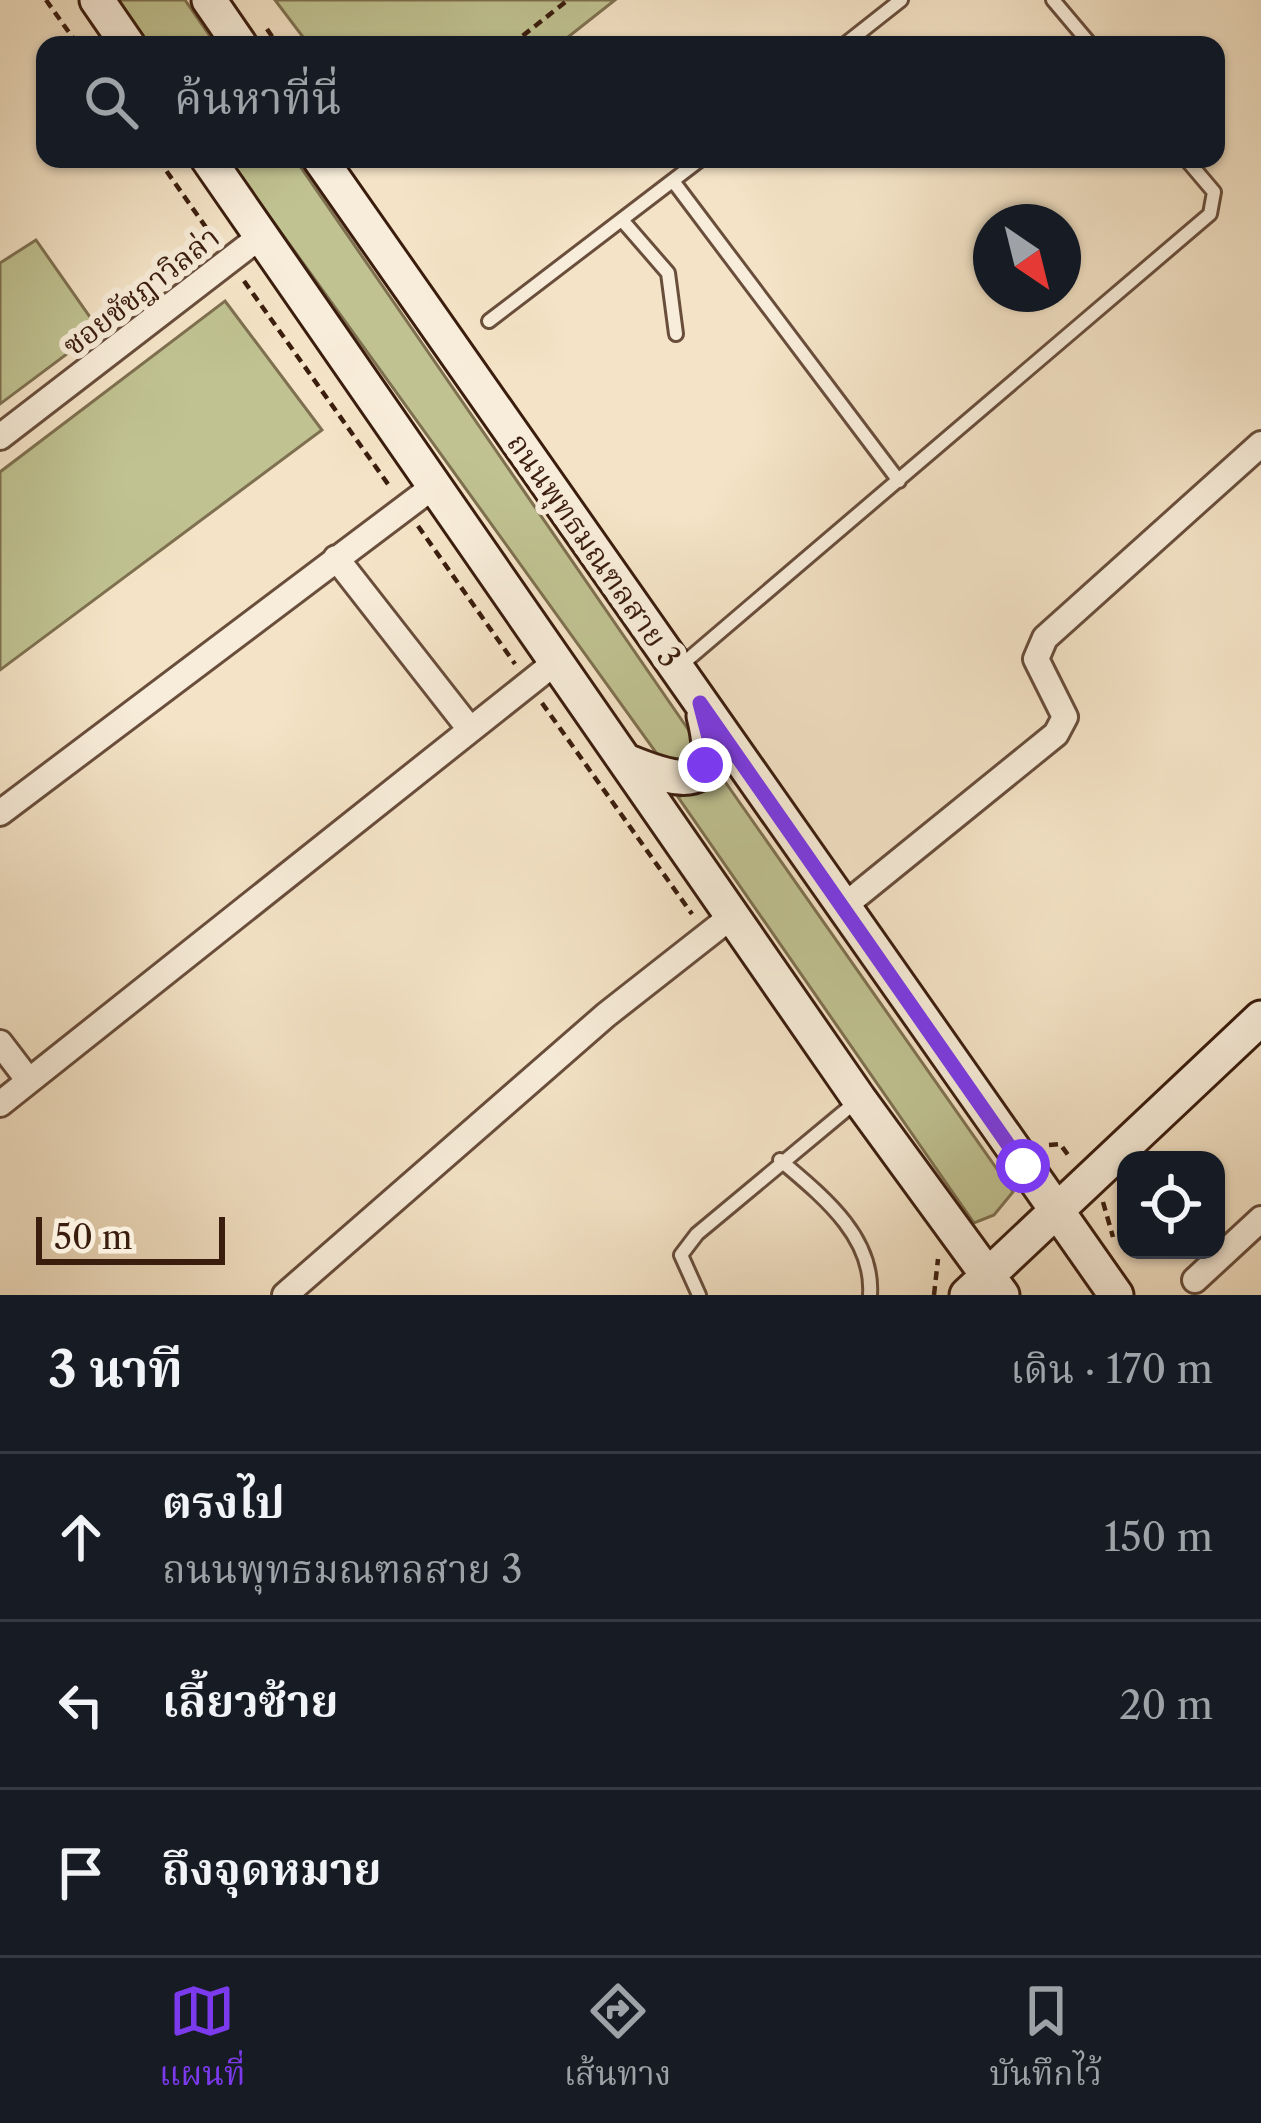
<!DOCTYPE html>
<html lang="th">
<meta charset="utf-8">
<style>
body{margin:0;font-family:"Libre Caslon Text","Noto Serif Thai",serif;background:#20242c;color:#f1f3f6}
.controls{position:absolute;right:36px;bottom:36px;display:grid;overflow:hidden;border-radius:24px;box-shadow:0 3px 9px #0004}
.controls button{width:108px;height:108px;display:grid;place-items:center;padding:0;border:0;border-bottom:3px solid #363941;background:#171b24;color:#f1f3f6;font:60px sans-serif}
.compass{position:absolute;left:973px;top:204px;width:108px;height:108px;border-radius:50%;background:#171b24;box-shadow:0 3px 9px #0004;rotate:145deg}
.scale{position:absolute;left:36px;bottom:30px;width:189px;box-sizing:border-box;padding-left:12px;border:6px solid #3b1d0e;border-top:0;font-size:33px;line-height:42px;white-space:nowrap;color:#3b1d0e;-webkit-text-stroke:9px #f8edda;paint-order:stroke}
.stop{position:absolute;width:36px;height:36px;margin:-27px;border:9px solid #7c3aed;border-radius:50%;background:#fff}
.stop.end{background:#7c3aed;border-color:#fff;box-shadow:0 3px 12px #0008}
.list{margin:0;padding:0;list-style:none}
h2{display:flex;justify-content:space-between;align-items:center;height:156px;margin:0;padding:0 48px;font-size:51px}
h2 small{font-size:39px;font-weight:400;color:#9ea1a6}
.list li{display:grid;grid-template-columns:78px 1fr auto;gap:36px;align-items:center;box-sizing:border-box;height:168px;padding:0 48px;border-top:3px solid #363941}
.list b{display:block;font-size:45px;white-space:nowrap}
.list p{margin:0;font-size:39px;white-space:nowrap;color:#9ea1a6}
.list em{font-size:39px;font-style:normal;color:#9ea1a6}
.icon{flex:none;width:66px;height:66px;fill:none;stroke:currentColor;stroke-width:2;stroke-linecap:round;stroke-linejoin:round}
.map{position:relative;flex:none;width:1261px;height:1295px;overflow:hidden}
.search{position:absolute;background:#171b24;box-shadow:0 3px 9px #0004;left:36px;right:36px;top:36px;height:132px;display:flex;align-items:center;gap:30px;box-sizing:border-box;padding:0 42px;border-radius:24px;color:#9ea1a6;font-size:45px}
.sheet{height:660px;background:#171b24}
nav{display:flex;justify-content:space-around;align-items:center;box-sizing:border-box;height:168px;border-top:3px solid #363941;background:#171b24;font-size:33px;color:#9ea1a6}
nav a{display:grid;justify-items:center;gap:6px}
nav .on{color:#7c3aed}
.map>svg:first-child{display:block}
.green{fill:#c0c291;stroke:#7e7050;stroke-width:3}
.lines{fill:none;stroke-linecap:round;stroke-linejoin:round}
.service-casing{stroke:#694e3c;stroke-width:18}
.minor-casing{stroke:#694e3c;stroke-width:30}
.secondary-casing{stroke:#3b1d0e;stroke-width:39}
.path{stroke:#3b1d0e;stroke-width:4.5;stroke-dasharray:9 6;stroke-linecap:butt}
.service{stroke:#f8edda;stroke-width:12}
.minor{stroke:#f8edda;stroke-width:24}
.secondary{stroke:#f8edda;stroke-width:33}
.route{stroke:#7c3aed;stroke-width:15}
.labels{text-anchor:middle;dominant-baseline:central;stroke-width:12;stroke-linejoin:round;paint-order:stroke}
.street-label{font-size:30px;fill:#3b1d0e;stroke:#f8edda}
</style>
<div class="map">
<svg width="1261" height="1295" viewBox="0 0 1261 1295">
<rect width="100%" height="100%" fill="#f4e3c6"/>
<filter id="stains"><feTurbulence type="fractalNoise" baseFrequency=".00167" numOctaves="4"/><feColorMatrix values="0 0 0 0 .2 0 0 0 0 .09 0 0 0 0 .02 0 0 0 .5 -.17"/></filter>
<radialGradient id="worn" r=".72"><stop offset=".6" stop-color="#630" stop-opacity="0"/><stop offset="1" stop-color="#630" stop-opacity=".3"/></radialGradient>
<path class="green" d="M117 0H185L216 45H149Z
M275 0H615L558 45H309Z
M228 159H295L701 748 692 764 665 765Z
M36 240 99 330 0 404V263Z
M225 301 322 430 0 670V472Z
M714 766 1013 1192 994 1215 974 1223 678 797 692 792Z"/>
<g class="lines">
<defs>
<path id="service" d="M1053 0 1091 45
M844 45 901 0
M673 181 899 481
M622 220 668 273 676 334
M489 321 701 159
M679 667 1210 214 1214 192 1186 159
M780 1160C821 1195 874 1236 870 1295
M699 1295 681 1255 697 1234 858 1100"/>
<path id="minor" d="M0 437 261 236
M336 558 469 728
M0 813 434 486
M844 906 1056 734 1065 717 1036 659 1045 638 1261 444
M0 1043 29 1081
M0 1104 557 661
M1195 1280 1261 1219
M285 1295 606 1015 732 916"/>
<path id="secondary" d="M97 0 128 45
M209 0 240 45
M208 159 859 1099 1002 1295
M320 159 1116 1295
M626 761C679 783 724 795 704 716
M967 1295 1261 1018"/>
</defs>
<use href="#service" class="service-casing"/>
<use href="#minor" class="minor-casing"/>
<use href="#secondary" class="secondary-casing"/>
<path class="path" d="M46 0 78 45
M267 29 278 45
M511 45 568 0
M158 159 217 243
M244 281 390 487
M418 526 515 664
M542 703 692 914
M1049 1145 1060 1144 1071 1159
M1103 1202 1113 1237
M934 1295 938 1259"/>
<use href="#service" class="service"/>
<use href="#minor" class="minor"/>
<use href="#secondary" class="secondary"/>
</g>
<g class="lines">
<path class="route" d="M705 765 712 749 700 703 1023 1166"/>
</g>
<g class="labels">
<g class="street-label">
<text transform="translate(141 291) rotate(-38)">ซอยชัชฎาวิลล่า</text>
<text transform="translate(594 550) rotate(55)">ถนนพุทธมณฑลสาย 3</text>
</g>
</g>
<rect width="100%" height="100%" filter="url(#stains)"/>
<rect width="100%" height="100%" fill="url(#worn)"/>
</svg>
<div class="controls">
<button><svg class="icon" aria-label="locate" viewBox="0 0 24 24"><circle cx="12" cy="12" r="6"/><path d="M12 2v4M12 18v4M2 12h4M18 12h4"/></svg></button>
</div>
<svg class="compass" viewBox="-18 -18 36 36"><path d="M0-13l5 13h-10z" fill="#e53935"/><path d="M0 13l5-13h-10z" fill="#9ea1a6"/></svg>
<div class="scale">50 m</div>
<div class="stop" style="left:1023px;top:1166px"></div>
<div class="stop end" style="left:705px;top:765px"></div>
<div class="search"><svg class="icon" aria-label="search" viewBox="0 0 24 24"><circle cx="10" cy="10" r="6"/><path d="M15 15l6 6"/></svg>ค้นหาที่นี่</div>
</div>
<section class="sheet">
<h2>3 นาที<small>เดิน · 170 m</small></h2>
<ul class="list">
<li><svg class="icon" aria-label="ahead" viewBox="0 0 24 24"><path d="M12 20V5M6 11l6-6 6 6"/></svg><div><b>ตรงไป</b><p>ถนนพุทธมณฑลสาย 3</p></div><em>150 m</em></li>
<li><svg class="icon" aria-label="left" viewBox="0 0 24 24"><path d="M17 20v-9H6M10 6l-5 5 5 5"/></svg><div><b>เลี้ยวซ้าย</b></div><em>20 m</em></li>
<li><svg class="icon" aria-label="arrive" viewBox="0 0 24 24"><path d="M6 21V4h12l-3 4 3 4H6"/></svg><div><b>ถึงจุดหมาย</b></div></li>
</ul>
</section>
<nav>
<a class="on"><svg class="icon" aria-label="map" viewBox="0 0 24 24"><path d="M3 6l6-2 6 2 6-2v14l-6 2-6-2-6 2zM9 4v14M15 6v14"/></svg>แผนที่</a>
<a><svg class="icon" aria-label="directions" viewBox="0 0 24 24"><path d="M12 3l9 9-9 9-9-9zM9 14v-3h6M13 9l2 2-2 2"/></svg>เส้นทาง</a>
<a><svg class="icon" aria-label="saved" viewBox="0 0 24 24"><path d="M7 4h10v16l-5-4-5 4z"/></svg>บันทึกไว้</a>
</nav>
